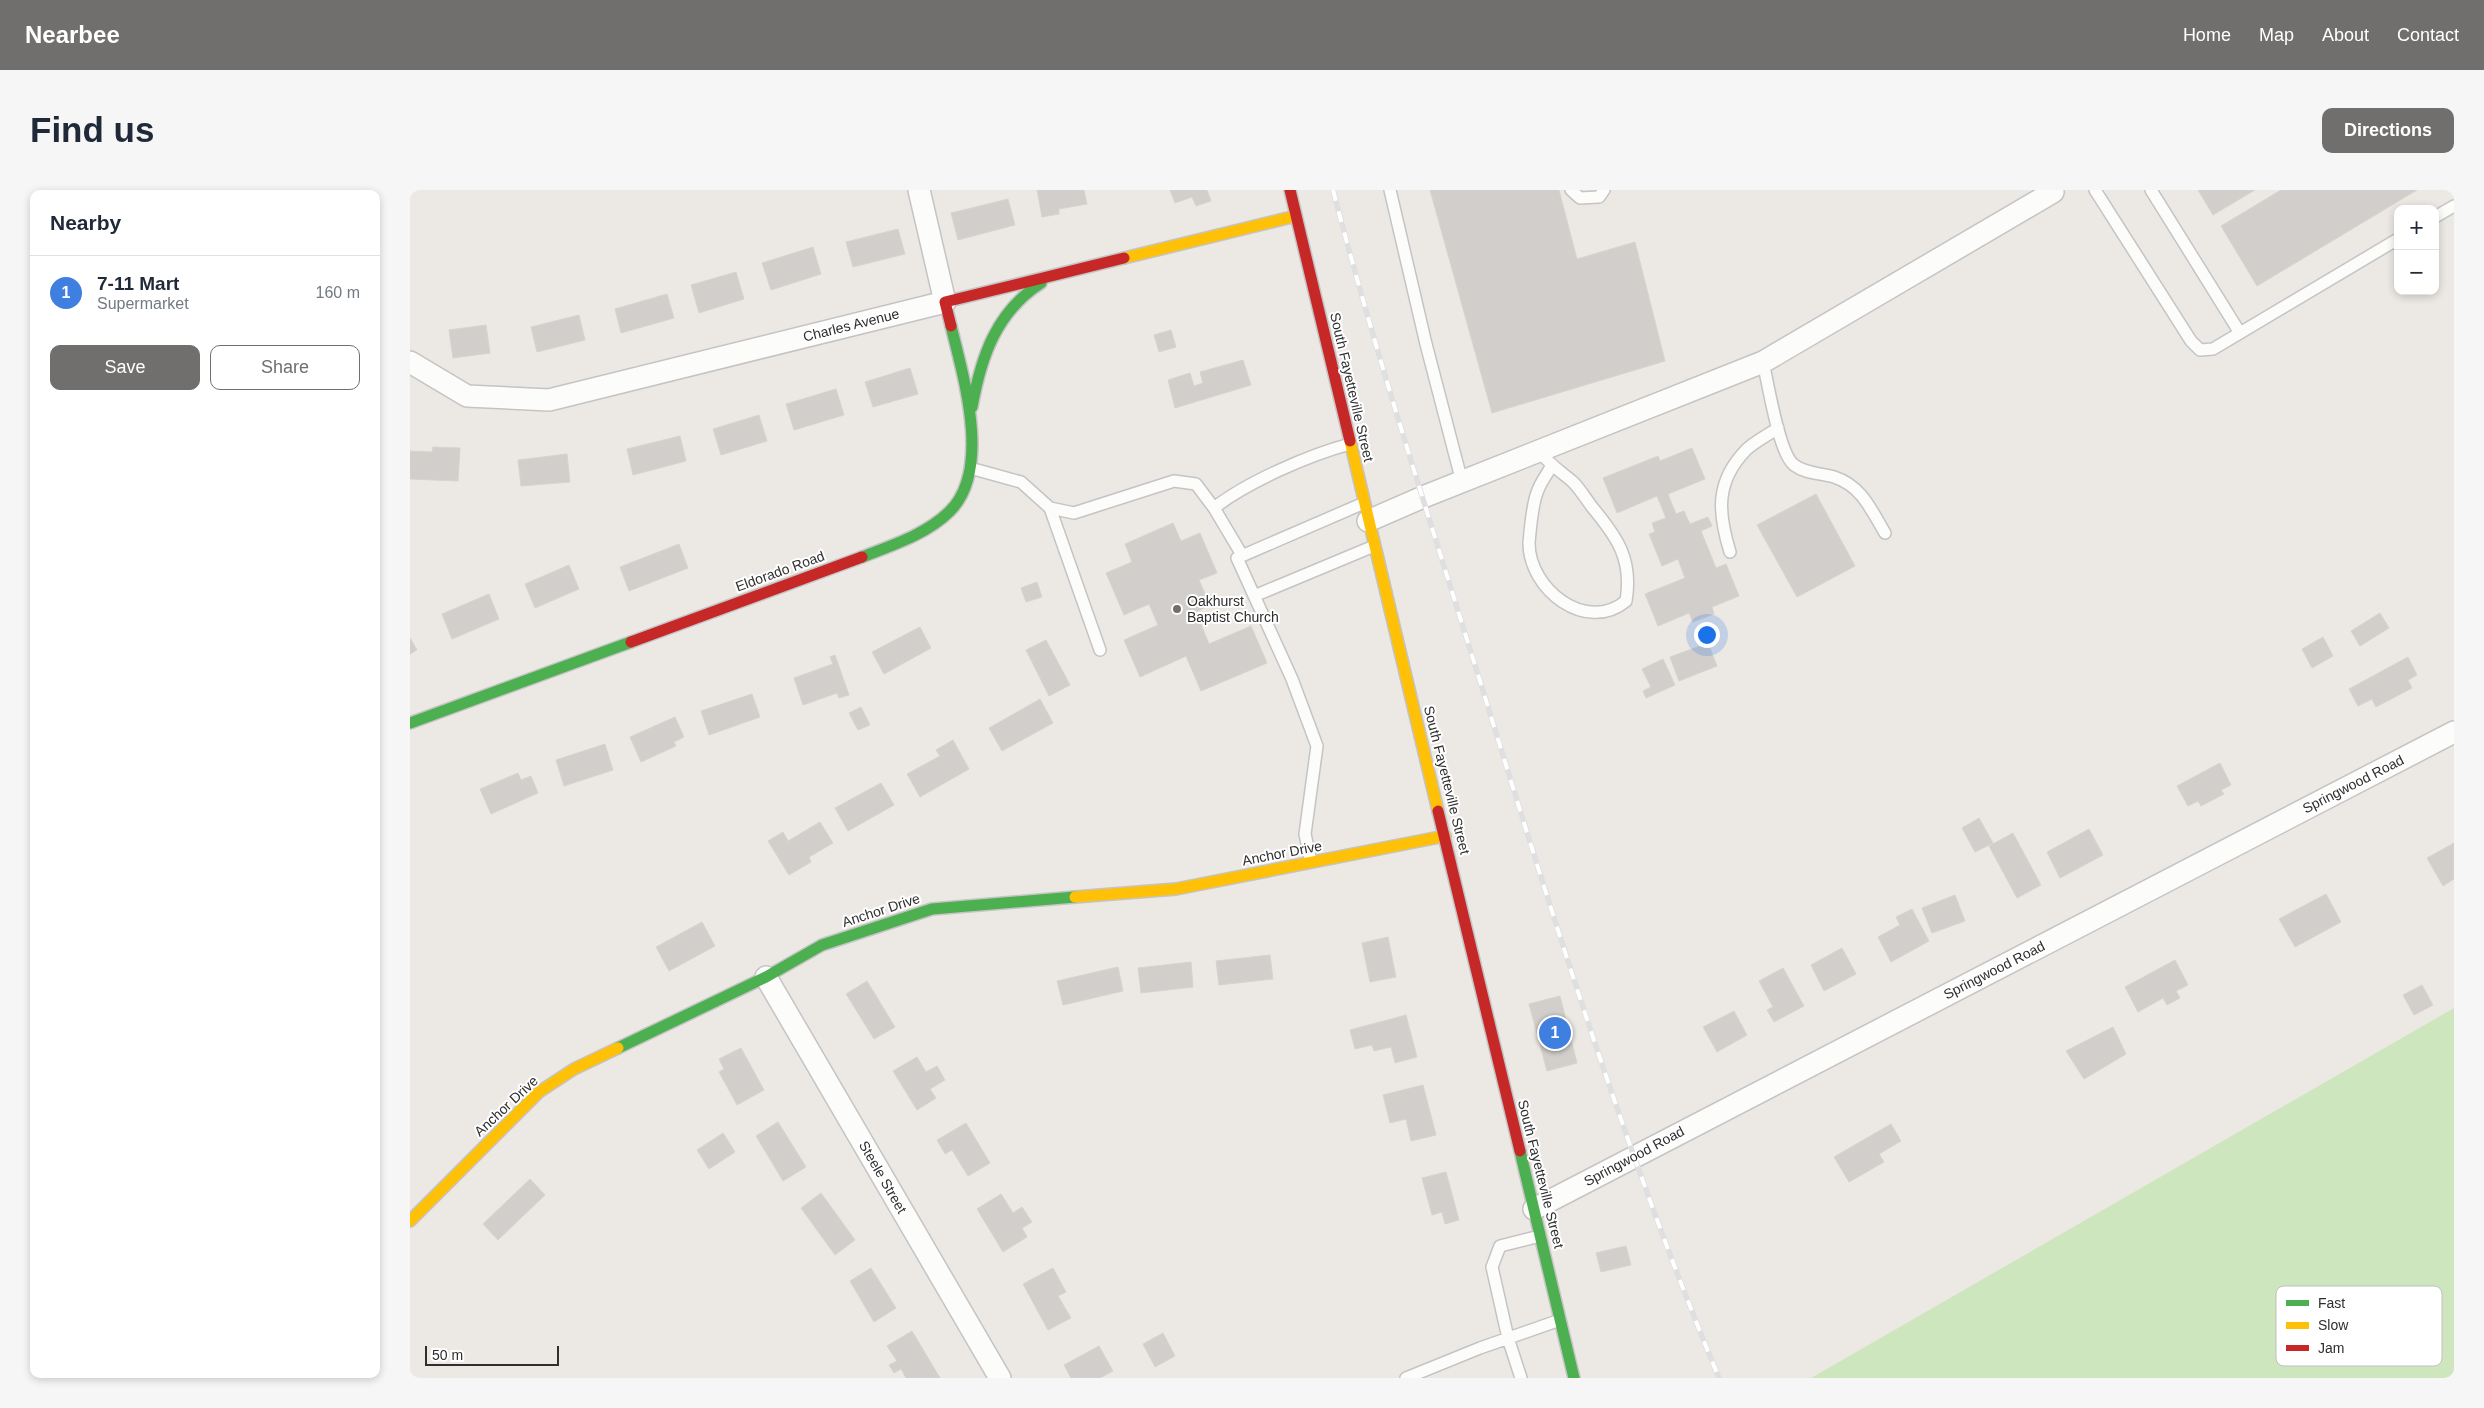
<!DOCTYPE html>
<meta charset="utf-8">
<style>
body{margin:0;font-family:Helvetica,sans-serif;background:#f6f6f7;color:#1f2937}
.controls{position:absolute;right:15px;top:15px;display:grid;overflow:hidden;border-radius:10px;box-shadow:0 2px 8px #0003}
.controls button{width:45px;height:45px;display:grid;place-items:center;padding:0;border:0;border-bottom:1px solid #e0e1e3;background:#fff;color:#1f2937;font:25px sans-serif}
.scale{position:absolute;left:15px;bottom:12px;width:134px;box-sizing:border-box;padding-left:5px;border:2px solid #2e2e2e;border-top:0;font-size:14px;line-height:18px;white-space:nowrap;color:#2e2e2e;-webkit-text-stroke:4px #fff;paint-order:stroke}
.you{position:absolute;left:1296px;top:444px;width:18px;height:18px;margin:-12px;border:4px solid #fff;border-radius:50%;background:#1a73e8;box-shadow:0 0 0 8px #1a73e833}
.badge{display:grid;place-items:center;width:32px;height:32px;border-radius:50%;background:#706f6e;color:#fff;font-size:16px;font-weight:700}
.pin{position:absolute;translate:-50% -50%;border:2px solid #fff;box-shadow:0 1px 5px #0006}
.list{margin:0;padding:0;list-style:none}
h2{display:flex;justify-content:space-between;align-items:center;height:65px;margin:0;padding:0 20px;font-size:21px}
h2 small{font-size:16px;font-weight:400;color:#747a83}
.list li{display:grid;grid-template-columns:32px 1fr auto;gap:15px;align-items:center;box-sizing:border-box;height:75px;padding:0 20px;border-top:1px solid #e0e1e3}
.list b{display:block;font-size:19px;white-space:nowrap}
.list p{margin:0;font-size:16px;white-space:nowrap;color:#747a83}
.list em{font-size:16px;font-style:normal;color:#747a83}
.actions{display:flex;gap:10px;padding:15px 20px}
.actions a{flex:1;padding:11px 0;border:1px solid #706f6e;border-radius:10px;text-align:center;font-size:18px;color:#706f6e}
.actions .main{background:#706f6e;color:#fff}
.map{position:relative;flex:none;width:2044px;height:1188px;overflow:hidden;border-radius:10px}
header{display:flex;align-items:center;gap:30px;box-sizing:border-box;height:70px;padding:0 25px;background:#706f6e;color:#fff}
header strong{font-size:24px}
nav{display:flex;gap:28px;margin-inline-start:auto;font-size:18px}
.intro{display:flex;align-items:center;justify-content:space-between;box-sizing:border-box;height:120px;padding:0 30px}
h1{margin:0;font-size:35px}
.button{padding:12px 22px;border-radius:10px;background:#706f6e;color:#fff;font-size:18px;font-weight:700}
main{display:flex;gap:30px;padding:0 30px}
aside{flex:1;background:#fff;border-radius:10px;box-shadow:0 2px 8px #0003}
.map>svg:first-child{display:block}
.green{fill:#cee6be}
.building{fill:#d1cecb;stroke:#d7d4d0}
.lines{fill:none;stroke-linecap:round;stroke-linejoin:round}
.lane-casing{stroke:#c5c4c5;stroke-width:14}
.street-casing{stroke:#c5c4c5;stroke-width:24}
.fast-casing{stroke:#c5c4c5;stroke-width:14}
.slow-casing{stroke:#c5c4c5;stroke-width:14}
.jam-casing{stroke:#c5c4c5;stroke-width:14}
.lane{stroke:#fcfcfb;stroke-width:11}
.street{stroke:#fcfcfb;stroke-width:21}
.fast{stroke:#4caf50;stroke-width:11}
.slow{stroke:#ffc107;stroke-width:11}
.jam{stroke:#c62828;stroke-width:11}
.rail-casing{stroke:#dfdfe1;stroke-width:5.5}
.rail{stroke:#fff;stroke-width:4;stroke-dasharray:11;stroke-linecap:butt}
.poi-dot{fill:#706f6e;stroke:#fff;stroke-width:2}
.labels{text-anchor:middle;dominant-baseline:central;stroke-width:4;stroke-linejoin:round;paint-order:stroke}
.street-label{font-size:14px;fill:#2e2e2e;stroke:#fff}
.poi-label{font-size:14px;fill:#2e2e2e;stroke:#fff;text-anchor:start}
.key{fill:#fff;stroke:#c0c0c0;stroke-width:1}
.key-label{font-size:14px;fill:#2e2e2e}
</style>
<header>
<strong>Nearbee</strong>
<nav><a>Home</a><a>Map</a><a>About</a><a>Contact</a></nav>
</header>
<div class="intro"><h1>Find us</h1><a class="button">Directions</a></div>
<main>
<aside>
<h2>Nearby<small></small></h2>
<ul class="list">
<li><span class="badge" style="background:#3f7fe0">1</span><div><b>7-11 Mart</b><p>Supermarket</p></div><em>160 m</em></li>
</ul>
<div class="actions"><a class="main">Save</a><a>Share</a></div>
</aside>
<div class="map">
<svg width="2044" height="1188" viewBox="0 0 2044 1188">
<rect width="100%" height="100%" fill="#ece8e4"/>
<path class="green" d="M2044 818V1188H1401Z"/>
<path class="building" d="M627 0H674L677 14 649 19V24L632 27Z
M760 0H797L801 11 786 16 782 7 765 13Z
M1020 0H1149L1167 69 1225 52 1255 171 1082 223Z
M1788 0H1845L1803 25Z
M1871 0H2007L1847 96 1811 36Z
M598 9 605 35 548 50 541 23Z
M488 39 495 64 443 77 436 52Z
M403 57 411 84 361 100 352 73Z
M326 82 334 109 289 123 281 95Z
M257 104 264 128 211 143 205 119Z
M169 125 175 150 127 162 121 137Z
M76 135 80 163 43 168 39 140Z
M761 140 766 157 749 162 744 145Z
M833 170 841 195 765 218 758 190 780 183 784 196 793 193 790 182Z
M500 178 508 204 463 217 455 192Z
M426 199 434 225 384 240 376 214Z
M349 225 357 251 311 265 303 239Z
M270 246 276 271 223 285 217 259Z
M23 257 50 258 48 291 0 289V261L22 262Z
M1282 258 1295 289 1258 304 1266 324 1274 321 1280 334 1298 327 1302 336 1291 341 1306 378 1316 374 1329 406 1302 417 1304 424 1283 432 1279 423 1248 436 1235 404 1275 388 1268 369 1252 376 1239 344 1245 342 1242 333 1256 328 1247 306 1207 323 1193 288 1248 266 1250 271Z
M157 264 160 292 111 296 108 270Z
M1406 304 1445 376 1387 407 1347 335Z
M763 333 771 351 790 343 807 383 789 390 800 415 786 422 799 454 841 436 857 473 791 501 776 466 730 487 714 450 748 435 739 414 714 425 696 383 722 372 715 354Z
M269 354 278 378 219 401 210 377Z
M159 375 169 399 125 418 115 394Z
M627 392 632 407 616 412 611 398Z
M79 404 89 429 42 449 32 424Z
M1970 423 1979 438 1950 456 1941 441Z
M510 437 521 458 474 484 462 462Z
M1913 447 1923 466 1902 478 1892 459Z
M0 448 7 460 0 464Z
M636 450 660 495 639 506 616 460Z
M1298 453 1307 476 1269 491 1260 467Z
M425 465 439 505 429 508 427 503 393 515 384 488 423 474 420 467Z
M1998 467 2007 485 1998 490 2002 498 1966 517 1962 509 1948 516 1939 499Z
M1253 469 1265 495 1236 508 1233 501 1241 497 1232 479Z
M342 504 350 527 299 545 291 521Z
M630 509 643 533 592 561 579 538Z
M451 517 460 535 448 540 439 523Z
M265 527 274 547 264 552 266 556 231 572 220 547Z
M543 550 559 579 510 607 497 584 530 566 526 560Z
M195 554 203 580 154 596 146 570Z
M1810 573 1821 595 1811 600 1814 604 1791 616 1788 611 1778 616 1767 596Z
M108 583 111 590 121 586 128 603 81 624 70 599Z
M471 593 484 615 438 641 425 618Z
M1569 628 1583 653 1565 662 1552 638Z
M410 632 423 653 399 667 401 672 379 685 358 651 373 642 378 651Z
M1679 639 1693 665 1650 688 1637 662Z
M1603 643 1631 695 1607 708 1579 656Z
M2044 653V689L2033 696 2017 668Z
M1916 704 1931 732 1885 757 1869 729Z
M1545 705 1555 731 1522 743 1512 718Z
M1502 719 1519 751 1481 772 1468 747 1490 735 1486 727Z
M292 732 305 756 259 781 246 757Z
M978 747 986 787 960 792 952 753Z
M1432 758 1446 784 1414 801 1401 775Z
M860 765 863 789 809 795 806 771Z
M1765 770 1778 795 1766 801 1770 808 1757 815 1753 808 1728 822 1715 797Z
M781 772 783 797 731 803 728 778Z
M708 777 713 801 653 815 647 791Z
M1373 778 1394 816 1364 832 1357 820 1363 817 1349 791Z
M457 791 485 837 464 849 436 804Z
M2012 795 2023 815 2004 825 1993 805Z
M1150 806 1167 873 1137 881 1119 814Z
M1324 821 1337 845 1307 862 1293 837Z
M996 825 1007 867 985 873 981 857 964 861 962 855 945 859 940 840Z
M1703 837 1716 864 1674 889 1656 861Z
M331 858 354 900 327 915 309 882 314 879 309 869Z
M507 867 516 882 527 876 535 890 520 899 526 908 507 920 483 881Z
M1013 895 1026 945 1001 951 996 929 980 933 973 905Z
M368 932 396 977 373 991 346 946Z
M556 933 580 973 558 986 542 960 535 964 527 950Z
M1481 934 1491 951 1469 964 1474 972 1439 992 1424 967Z
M313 943 325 962 299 979 287 960Z
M1036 982 1049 1030 1035 1034 1032 1022 1022 1025 1012 988Z
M120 989 135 1005 88 1050 73 1034Z
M411 1003 445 1050 425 1065 391 1018Z
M591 1004 603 1023 612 1017 622 1032 612 1038 617 1047 593 1062 567 1019Z
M1216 1056 1221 1075 1191 1082 1186 1063Z
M461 1078 486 1118 464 1132 440 1091Z
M643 1078 656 1102 648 1106 661 1128 638 1140 613 1094Z
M502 1141 530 1188H496L491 1179 484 1183 479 1175 487 1171 477 1156Z
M753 1143 765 1166 745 1177 733 1154Z
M689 1156 703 1181 690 1188H661L654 1175Z"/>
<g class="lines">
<defs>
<path id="lane" d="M980 0 1016 154 1052 292
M1161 0 1170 8 1189 7 1194 0
M1685 0 1781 151 1790 160 1803 159 1988 49
M1741 0 1830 143
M2025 27 2044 16
M1353 172C1358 193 1369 264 1384 275 1396 284 1411 283 1424 287 1452 296 1461 320 1475 343
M1129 261C1141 276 1149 280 1163 292 1170 299 1176 309 1182 317 1207 347 1223 369 1216 411 1176 444 1119 399 1119 353 1120 341 1123 311 1128 300 1131 292 1137 284 1141 277
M560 278 611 292 640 318 664 323 764 291 786 294 804 318 832 365
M640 318 690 460
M804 318C837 292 899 265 940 254
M1320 362C1308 323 1305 292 1336 260 1344 252 1358 245 1368 238
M844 406 964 356
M901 672 895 644 907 556 882 489 827 368 954 313
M996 1188 1070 1158 1150 1130
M1111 1188 1098 1148 1082 1077 1090 1056 1130 1046"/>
<path id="street" d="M0 172 57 206 139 210 535 112 509 0
M958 331 1013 307 1353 172 1643 2
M356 787 590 1188
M1124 1019 2044 542"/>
<path id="fast" d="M562 217C571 167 586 122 631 93
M452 367C483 355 517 344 540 321 582 279 553 186 541 136
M0 533 221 452
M208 858 356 787 412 755 522 719 665 707
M1110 961 1164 1188"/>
<path id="slow" d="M714 68 886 26
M940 251 1028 621
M665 707 766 699 1035 646
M0 1031 129 902 164 879 208 858"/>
<path id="jam" d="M880 0 940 251
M541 136 535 112 714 68
M221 452 452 367
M1028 621 1110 961"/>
</defs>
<use href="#lane" class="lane-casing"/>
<use href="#street" class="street-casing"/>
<use href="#fast" class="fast-casing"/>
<use href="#slow" class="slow-casing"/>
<use href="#jam" class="jam-casing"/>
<use href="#lane" class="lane"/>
<use href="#street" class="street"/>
<use href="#fast" class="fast"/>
<use href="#slow" class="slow"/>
<use href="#jam" class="jam"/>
<defs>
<path id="rail" d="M923 0C968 174 1025 345 1078 517 1148 743 1218 969 1309 1188"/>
</defs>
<use href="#rail" class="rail-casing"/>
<use href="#rail" class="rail"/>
</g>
<circle class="poi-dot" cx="767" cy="419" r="5"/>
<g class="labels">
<g class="street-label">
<text transform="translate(441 135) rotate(-14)">Charles Avenue</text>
<text transform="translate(942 197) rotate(77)">South Fayetteville Street</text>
<text transform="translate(370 381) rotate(-20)">Eldorado Road</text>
<text transform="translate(1037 590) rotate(76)">South Fayetteville Street</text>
<text transform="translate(1943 594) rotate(-27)">Springwood Road</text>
<text transform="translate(872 663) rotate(-11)">Anchor Drive</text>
<text transform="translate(471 720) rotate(-18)">Anchor Drive</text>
<text transform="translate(1584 780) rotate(-27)">Springwood Road</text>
<text transform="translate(96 916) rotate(-43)">Anchor Drive</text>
<text transform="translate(1224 966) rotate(-28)">Springwood Road</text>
<text transform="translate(1131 984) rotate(76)">South Fayetteville Street</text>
<text transform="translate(473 987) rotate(60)">Steele Street</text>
</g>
<g class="poi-label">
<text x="777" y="411">Oakhurst<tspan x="777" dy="16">Baptist Church</tspan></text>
</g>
</g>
<rect x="1866" y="1096" width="166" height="80" rx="8" class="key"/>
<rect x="1876" y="1110" width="23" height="6" fill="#4caf50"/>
<rect x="1876" y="1132" width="23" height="7" fill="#ffc107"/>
<rect x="1876" y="1155" width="23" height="6" fill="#c62828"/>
<g class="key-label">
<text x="1908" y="1118">Fast</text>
<text x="1908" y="1140">Slow</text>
<text x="1908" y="1163">Jam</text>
</g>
</svg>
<div class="controls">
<button>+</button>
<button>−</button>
</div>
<div class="scale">50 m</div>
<div class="you"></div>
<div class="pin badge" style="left:1145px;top:843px;background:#3f7fe0">1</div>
</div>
</main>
